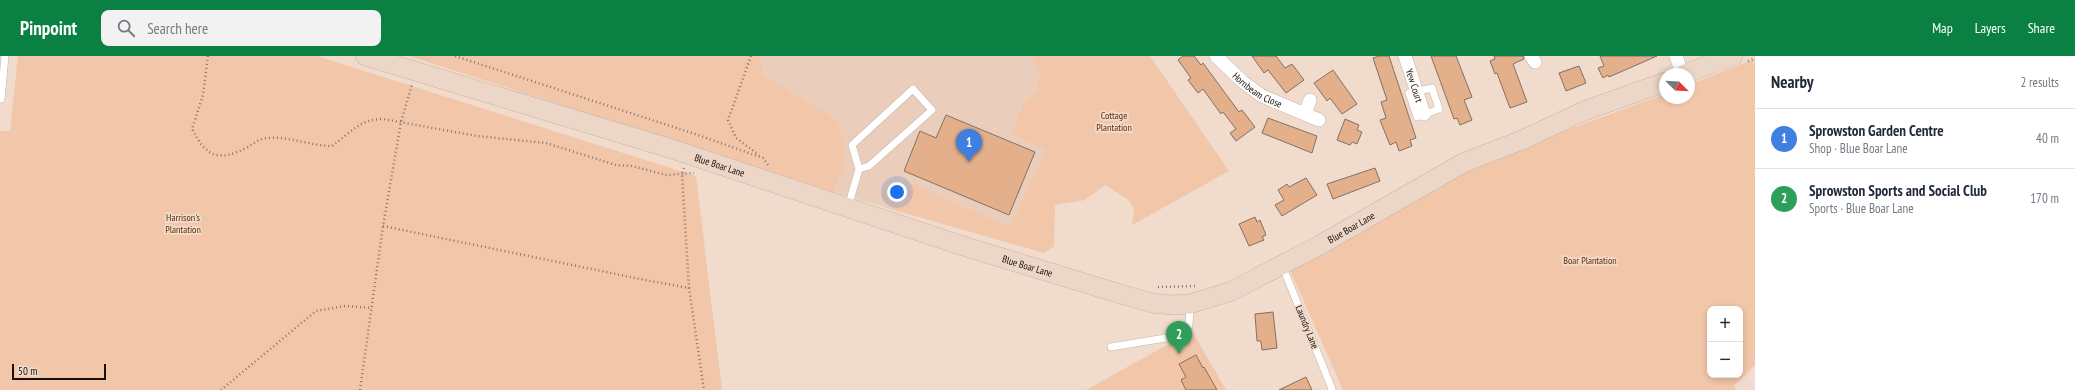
<!DOCTYPE html>
<meta charset="utf-8">
<style>
body{margin:0;font-family:"PT Sans Narrow",sans-serif;background:#f2f2f3;color:#1f2937}
.controls{position:absolute;right:12px;bottom:12px;display:grid;overflow:hidden;border-radius:8px;box-shadow:0 2px 6px #0003}
.controls button{width:36px;height:36px;display:grid;place-items:center;padding:0;border:0;border-bottom:1px solid #e0e1e3;background:#fff;color:#1f2937;font:20px sans-serif}
.compass{position:absolute;left:1659px;top:12px;width:36px;height:36px;border-radius:50%;background:#fff;box-shadow:0 2px 6px #0003;rotate:114deg}
.scale{position:absolute;left:12px;bottom:10px;width:94px;box-sizing:border-box;padding-left:4px;border:2px solid #160f0a;border-top:0;font-size:11px;line-height:14px;white-space:nowrap;color:#160f0a;-webkit-text-stroke:3px #f1dbcd;paint-order:stroke}
.you{position:absolute;left:897px;top:136px;width:14px;height:14px;margin:-10px;border:3px solid #fff;border-radius:50%;background:#1a73e8;box-shadow:0 0 0 6px #1a73e833}
.badge{display:grid;place-items:center;width:26px;height:26px;border-radius:50%;background:#0b8043;color:#fff;font-size:13px;font-weight:700}
.pin{position:absolute;translate:-50% -33px;filter:drop-shadow(0 1px 2px #0008)}
.pin::after{content:'';position:absolute;top:21px;width:14px;height:12px;background:inherit;clip-path:polygon(0 0,100% 0,50% 100%)}
.list{margin:0;padding:0;list-style:none}
h2{display:flex;justify-content:space-between;align-items:center;height:52px;margin:0;padding:0 16px;font-size:17px}
h2 small{font-size:13px;font-weight:400;color:#747a83}
.list li{display:grid;grid-template-columns:26px 1fr auto;gap:12px;align-items:center;box-sizing:border-box;height:60px;padding:0 16px;border-top:1px solid #e0e1e3}
.list b{display:block;font-size:15px;white-space:nowrap}
.list p{margin:0;font-size:13px;white-space:nowrap;color:#747a83}
.list em{font-size:13px;font-style:normal;color:#747a83}
.icon{flex:none;width:22px;height:22px;fill:none;stroke:currentColor;stroke-width:2;stroke-linecap:round;stroke-linejoin:round}
.map{position:relative;flex:none;width:1755px;height:334px;overflow:hidden}
header{display:flex;align-items:center;gap:24px;box-sizing:border-box;height:56px;padding:0 20px;background:#0b8043;color:#fff}
header strong{font-size:19px}
nav{display:flex;gap:22px;margin-inline-start:auto;font-size:14px}
.search{width:280px;height:36px;background:#f2f2f3;display:flex;align-items:center;gap:10px;box-sizing:border-box;padding:0 14px;border-radius:8px;color:#747a83;font-size:15px}
main{display:flex}
aside{flex:1;background:#fff}
.map>svg:first-child{display:block}
.built{fill:#eacebb}
.green{fill:#f2c6a8;fill-rule:evenodd}
.building{fill:#e4b08c;stroke:#837063}
.lines{fill:none;stroke-linecap:round;stroke-linejoin:round}
.lane-casing{stroke:#c8b3a5;stroke-width:8}
.street-casing{stroke:#c8b3a5;stroke-width:14}
.secondary-casing{stroke:#c8b3a5;stroke-width:20}
.path{stroke:#87786f;stroke-width:2.5;stroke-dasharray:1 3;stroke-linecap:butt}
.lane{stroke:#fff;stroke-width:7}
.street{stroke:#fff;stroke-width:13}
.secondary{stroke:#ebd6c7;stroke-width:19}
.labels{text-anchor:middle;dominant-baseline:central;stroke-width:3.5;stroke-linejoin:round;paint-order:stroke}
.street-label{font-size:10px;fill:#160f0a;stroke:#f1dbcd}
.park-label{font-size:10px;fill:#5e2f01;stroke:#f1dbcd}
</style>
<header>
<strong>Pinpoint</strong>
<div class="search"><svg class="icon" aria-label="search" viewBox="0 0 24 24"><circle cx="10" cy="10" r="6"/><path d="M15 15l6 6"/></svg>Search here</div>
<nav><a>Map</a><a>Layers</a><a>Share</a></nav>
</header>
<main>
<div class="map">
<svg width="1755" height="334" viewBox="0 0 1755 334">
<rect width="100%" height="100%" fill="#f1dbcd"/>
<path class="built" d="M761 0H1031L1040 17 1036 36 1023 48 1045 94 1010 171 899 122 883 133 881 142 894 154 833 136 843 113 835 62 762 18Z"/>
<path class="green" d="M18 0H317L696 120 722 334H0V75H10Z
M409 0H761L762 18 835 62 844 84 843 113 833 136Z
M1031 0H1150L1229 115 1132 169 1134 152 1127 143 1105 129 1085 144 1055 149 1054 190 1044 197 894 154 881 142 883 133 899 122 1010 171 1045 94 1012 78 1023 48 1036 36 1040 17Z
M1755 3V309L1734 330 1736 334H1343L1290 214 1412 141 1521 91 1665 38V42H1689V29ZM1710 253H1740V319H1710Z
M1192 275 1226 334H1086Z"/>
<path class="building" d="M1183 0H1194L1201 9 1203 7 1239 56 1242 54 1255 71 1236 85 1230 77 1236 73 1223 56 1221 58 1203 33 1198 37 1188 24 1191 22 1178 4Z
M1252 0H1276L1285 12 1292 8 1304 24 1286 37 1268 14 1264 17Z
M1380 0H1389L1416 82 1410 84 1412 90 1399 95 1396 86 1390 89 1380 64 1386 62 1381 46 1387 44 1373 2Z
M1431 0H1456L1472 41 1464 44 1472 64 1460 69 1457 62 1454 63Z
M1494 0H1523L1524 3 1513 8 1527 46 1510 52 1497 17 1495 18 1490 5 1495 3Z
M1600 0H1657L1609 21 1608 19 1603 22 1598 12 1604 10Z
M1579 10 1586 27 1566 35 1559 17Z
M1333 14 1357 48 1342 58 1330 42 1327 45 1314 27Z
M946 59 1035 96 1009 159 904 115 920 75 936 82Z
M1268 62 1317 80 1312 97 1262 77Z
M1345 63 1359 69 1357 74 1362 76 1357 88 1352 86 1350 89 1337 84Z
M1375 112 1380 125 1333 143 1327 128Z
M1306 122 1317 139 1282 160 1275 149 1284 144 1278 134 1287 128 1289 131Z
M1255 161 1257 166 1260 164 1266 179 1262 181 1264 184 1249 190 1239 168Z
M1273 256 1277 292 1262 294 1261 285H1257L1255 258Z
M1196 299 1203 312 1204 311 1217 334H1186L1181 324 1186 321 1179 308Z
M1306 321 1312 334H1279Z"/>
<g class="lines">
<defs>
<path id="lane" d="M1432 32 1439 53 1417 61 1409 37Z
M1 43 5 0
M848 151 859 113 852 89 913 33 932 54 869 110 859 113
M1282 209 1332 333
M1111 291 1184 279 1189 269 1190 249"/>
<g id="street">
<path id="s1" d="M1216 0 1243 26 1262 40 1319 64"/>
<path id="s2" d="M1405 0 1424 58"/>
<path d="M1531 0 1535 6"/>
<path d="M1676 0 1682 18"/>
<path d="M1305 58 1310 44"/>
</g>
<g id="secondary">
<path id="s3" d="M365 0 672 93 963 190 1124 239 1152 247 1172 249 1190 248 1232 235 1320 189 1463 107 1522 84 1584 55 1665 26"/>
<path d="M1685 18 1733 0"/>
</g>
</defs>
<use href="#lane" class="lane-casing"/>
<use href="#street" class="street-casing"/>
<use href="#secondary" class="secondary-casing"/>
<path class="path" d="M208 0 203 39 192 73C207 102 219 106 248 91 254 87 261 82 268 82 289 80 310 90 332 90 351 77 359 63 383 63L477 80 546 87 616 109 632 110 666 119 694 117
M455 0 695 78 763 102 768 109
M751 0 728 64 736 82 759 99
M1748 5 1755 2
M684 112 682 118 689 232
M383 170 640 223 689 232 704 334
M1158 231 1195 230
M221 334 316 255 345 250 372 252
M360 334 383 170 401 66 412 29"/>
<use href="#lane" class="lane"/>
<use href="#street" class="street"/>
<use href="#secondary" class="secondary"/>
</g>
<g class="labels">
<g class="street-label">
<text stroke="none"><textPath href="#s2" startOffset="31">Yew Court</textPath></text>
<text stroke="none"><textPath href="#s1" startOffset="54">Hornbeam Close</textPath></text>
<text stroke="none"><textPath href="#s3" startOffset="371">Blue Boar Lane</textPath></text>
<text stroke="none"><textPath href="#s3" startOffset="1042">Blue Boar Lane</textPath></text>
<text stroke="none"><textPath href="#s3" startOffset="695">Blue Boar Lane</textPath></text>
<text transform="translate(1307 271) rotate(68)">Laundry Lane</text>
</g>
<g class="park-label">
<text x="1114" y="59">Cottage<tspan x="1114" dy="12">Plantation</tspan></text>
<text x="183" y="161">Harrison's<tspan x="183" dy="12">Plantation</tspan></text>
<text x="1590" y="204">Boar Plantation</text>
</g>
</g>
</svg>
<div class="controls">
<button>+</button>
<button>−</button>
</div>
<svg class="compass" viewBox="-18 -18 36 36"><path d="M0-13l5 13h-10z" fill="#e53935"/><path d="M0 13l5-13h-10z" fill="#747a83"/></svg>
<div class="scale">50 m</div>
<div class="you"></div>
<div class="pin badge" style="left:969px;top:106px;background:#3f7fe0">1</div>
<div class="pin badge" style="left:1179px;top:298px;background:#2e9e5b">2</div>
</div>
<aside>
<h2>Nearby<small>2 results</small></h2>
<ul class="list">
<li><span class="badge" style="background:#3f7fe0">1</span><div><b>Sprowston Garden Centre</b><p>Shop · Blue Boar Lane</p></div><em>40 m</em></li>
<li><span class="badge" style="background:#2e9e5b">2</span><div><b>Sprowston Sports and Social Club</b><p>Sports · Blue Boar Lane</p></div><em>170 m</em></li>
</ul>
</aside>
</main>
